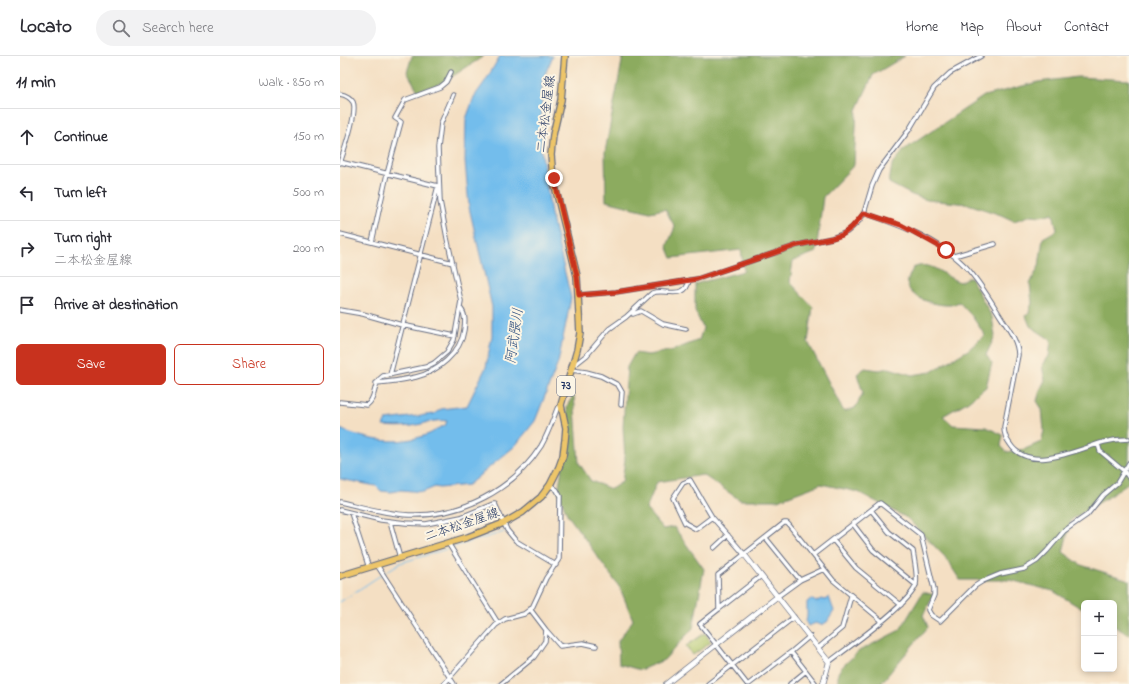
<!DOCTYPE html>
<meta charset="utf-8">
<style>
body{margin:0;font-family:"Indie Flower","Klee One",sans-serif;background:#f2f2f3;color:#2b2b33}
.controls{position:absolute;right:12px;bottom:12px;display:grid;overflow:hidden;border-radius:6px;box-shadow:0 2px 6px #0003}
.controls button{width:36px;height:36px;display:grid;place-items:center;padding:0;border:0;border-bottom:1px solid #e1e1e2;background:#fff;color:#2b2b33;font:20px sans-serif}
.stop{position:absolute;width:12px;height:12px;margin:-9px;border:3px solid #c8321e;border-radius:50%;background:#fff}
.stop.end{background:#c8321e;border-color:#fff;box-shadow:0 1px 4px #0008}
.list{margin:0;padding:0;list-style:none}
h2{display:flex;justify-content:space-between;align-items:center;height:52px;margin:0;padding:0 16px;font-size:17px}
h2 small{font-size:13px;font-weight:400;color:#7c7c81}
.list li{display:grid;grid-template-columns:26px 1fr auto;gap:12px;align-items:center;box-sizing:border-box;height:56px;padding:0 16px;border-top:1px solid #e1e1e2}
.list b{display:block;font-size:15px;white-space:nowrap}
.list p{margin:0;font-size:13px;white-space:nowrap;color:#7c7c81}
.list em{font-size:13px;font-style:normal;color:#7c7c81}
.actions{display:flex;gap:8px;padding:12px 16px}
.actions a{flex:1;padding:9px 0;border:1px solid #c8321e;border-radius:6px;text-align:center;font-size:14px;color:#c8321e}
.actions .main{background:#c8321e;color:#fff}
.icon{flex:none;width:22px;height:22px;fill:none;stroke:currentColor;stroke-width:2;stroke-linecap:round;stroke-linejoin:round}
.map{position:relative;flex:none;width:789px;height:628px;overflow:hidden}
header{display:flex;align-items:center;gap:24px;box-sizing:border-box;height:56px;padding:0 20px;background:#fff;border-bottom:1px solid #e1e1e2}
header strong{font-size:19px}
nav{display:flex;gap:22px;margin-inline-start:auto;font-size:14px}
.search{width:280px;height:36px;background:#f2f2f3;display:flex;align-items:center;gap:10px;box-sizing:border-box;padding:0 14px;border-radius:22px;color:#7c7c81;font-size:15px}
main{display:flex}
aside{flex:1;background:#fff}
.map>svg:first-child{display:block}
.green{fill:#b0c66a;stroke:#667a64}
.forest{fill:#8cab5e;stroke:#546d5e}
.water{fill:#73bdec;stroke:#4776a5}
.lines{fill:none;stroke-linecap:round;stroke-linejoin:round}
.stream{stroke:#73bdec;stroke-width:1}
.minor-casing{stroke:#676d81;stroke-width:5.5}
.tertiary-casing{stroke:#676d81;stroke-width:6}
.primary-casing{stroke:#676d81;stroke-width:8}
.minor{stroke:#fff;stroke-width:3.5}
.tertiary{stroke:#fff;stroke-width:4.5}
.primary{stroke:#edc569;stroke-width:5.5}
.route{stroke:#c8321e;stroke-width:5}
.labels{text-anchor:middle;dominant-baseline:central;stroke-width:4;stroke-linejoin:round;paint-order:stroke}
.shield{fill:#fcf5e5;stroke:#5e6a86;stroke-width:1}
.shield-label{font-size:12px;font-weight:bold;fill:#1b2f5e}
.street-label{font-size:13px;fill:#1b2f5e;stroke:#fcf5e5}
.water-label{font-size:14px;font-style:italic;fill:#315282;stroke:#fcf5e5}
</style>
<header>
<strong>Locato</strong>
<div class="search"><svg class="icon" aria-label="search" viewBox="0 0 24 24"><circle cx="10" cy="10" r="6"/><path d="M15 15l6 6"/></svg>Search here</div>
<nav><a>Home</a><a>Map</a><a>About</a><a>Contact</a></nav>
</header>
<main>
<aside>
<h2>11 min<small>Walk · 850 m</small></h2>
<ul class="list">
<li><svg class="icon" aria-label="ahead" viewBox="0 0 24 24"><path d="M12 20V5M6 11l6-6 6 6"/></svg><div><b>Continue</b></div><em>150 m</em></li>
<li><svg class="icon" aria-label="left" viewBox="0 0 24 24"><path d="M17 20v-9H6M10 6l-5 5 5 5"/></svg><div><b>Turn left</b></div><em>500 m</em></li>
<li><svg class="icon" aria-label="right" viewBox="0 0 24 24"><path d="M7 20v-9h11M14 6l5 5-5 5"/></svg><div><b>Turn right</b><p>二本松金屋線</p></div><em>200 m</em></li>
<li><svg class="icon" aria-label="arrive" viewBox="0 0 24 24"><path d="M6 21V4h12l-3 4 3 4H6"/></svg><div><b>Arrive at destination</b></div></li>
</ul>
<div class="actions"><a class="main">Save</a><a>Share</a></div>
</aside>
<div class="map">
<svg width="789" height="628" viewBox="0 0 789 628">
<rect width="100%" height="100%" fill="#fcf5e5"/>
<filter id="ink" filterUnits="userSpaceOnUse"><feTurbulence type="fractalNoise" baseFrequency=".025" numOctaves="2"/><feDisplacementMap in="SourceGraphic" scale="8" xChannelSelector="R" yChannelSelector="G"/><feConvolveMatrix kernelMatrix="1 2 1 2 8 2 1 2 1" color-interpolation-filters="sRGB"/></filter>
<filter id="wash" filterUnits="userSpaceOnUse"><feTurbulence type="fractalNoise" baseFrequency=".012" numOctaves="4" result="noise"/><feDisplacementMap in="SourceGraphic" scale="16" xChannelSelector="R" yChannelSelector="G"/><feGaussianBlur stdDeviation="0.9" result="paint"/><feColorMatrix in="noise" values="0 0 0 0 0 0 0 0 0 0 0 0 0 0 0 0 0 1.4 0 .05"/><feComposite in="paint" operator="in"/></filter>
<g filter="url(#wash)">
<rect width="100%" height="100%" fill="#f4dfc3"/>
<path class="green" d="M365 577 371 586 353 599 346 590Z"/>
<path class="forest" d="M72 0H144L102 27 78 35 67 16Z
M283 0H565L533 19 517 54 514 109 483 141 476 196 453 205 450 226 473 251 468 286 504 356 515 352 523 337 517 318 525 312 539 314 549 312 572 319 591 316 628 294 645 279 631 259 619 246C616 247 613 249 610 249 598 250 571 243 568 230 566 225 571 217 573 212 592 203 603 221 620 226L626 222H631L652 261 655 280 646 299 652 307 646 331 627 346 603 360 613 369 646 371 663 379 661 390 667 396 685 393 701 386 704 375 702 353 697 345 700 334 705 324 702 310 709 300 711 284 690 270 686 260 689 256 692 247 690 228 699 210 703 182 717 174 713 157 701 160 692 159 674 165 661 159 628 148 587 144 572 139 549 127 552 109 565 93 644 40 698 26 738 21 789 24V426L770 440 731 464 723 496 741 509 789 524V579L774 570V547H744V554L713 535 670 524H620L605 501 567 462 518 436 481 428 438 444H400L363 419 317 426 306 453 323 473 334 471 364 513 353 572 324 604 300 614 279 608 278 585 293 564 280 532 227 458 218 435 227 385V350L234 338 239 407 251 425 271 433 282 426 285 403 283 371 287 311 295 297 308 299 334 294 359 284 363 272 355 255V228L404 215 401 194 332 202 327 190 335 171 325 153 310 156 266 145 265 96Z
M583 536 594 539 583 559 588 571 542 626 543 628H498V617L501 612 519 595 560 574Z"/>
<path class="water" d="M160 0H213L202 25 201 92 211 158 231 242 218 307 195 365 175 390 128 429 99 432 95 431 83 436 61 434 51 436 41 435 36 430 0 423V373C30 385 58 390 89 378 96 375 96 372 105 370L107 365C95 363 84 368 72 370 63 371 53 371 43 370L46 364 94 358 101 353 127 350 146 311 152 280V251L129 151 125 105 126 63 134 41 146 24Z
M489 541 494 555 487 566 481 569 476 567 468 570 466 566 467 560V546L471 543 476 546 481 543 485 544Z"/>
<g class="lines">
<path class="stream" d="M113 491 164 476
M44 517 60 507 110 492
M0 546 41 519"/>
</g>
</g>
<g filter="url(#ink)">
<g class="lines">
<defs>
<path id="minor" d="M0 38C5 39 10 41 13 46 18 56 4 95 0 107
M0 106 98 130 50 319
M524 157C560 169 599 183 626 211 639 225 649 242 659 258 667 271 678 284 678 299L664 371C664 378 666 383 670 388 689 418 739 393 764 386 772 384 781 383 789 383
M0 178 113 207
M32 186 47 118 61 66 55 62 65 44 100 31 106 26 111 16
M614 200 655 188
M239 239 276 236 357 223 458 189 492 182 507 176 519 165 524 157 532 130 539 114 569 74 594 32 610 17 641 0
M0 254 23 258 62 269 115 280
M293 258 301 255 323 268 346 273
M233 310 247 299 269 273 286 261 312 237C325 232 346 245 349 224
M231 314 246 316 261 320 278 329 282 336 281 349
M36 327C49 326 63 324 76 321 97 316 121 297 124 274 125 267 126 259 121 253
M0 346 27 349C37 342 32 327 43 320L86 311 94 307 107 296 114 284 121 245 107 182 100 145 98 92 101 67 113 39
M758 388 760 395 785 416 789 422
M0 446C22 451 46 458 69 459 121 461 173 434 201 390 208 378 212 366 217 353L221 350
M0 454 41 464 66 467 86 468 121 461 153 448H155L167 474 176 485 216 509
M531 454 540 447 581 479 594 533V539L588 554 591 559 600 565 635 530 643 525 660 518 684 513 697 505 707 495 724 475 747 459 763 439 777 427 789 407
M11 457 29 512
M372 461 356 473 345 467 333 442 343 427 350 424 372 461 404 498
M50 466 60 502
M513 468 533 494 576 529
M426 482 460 524
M493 484 516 512 561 549
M108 487 158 567
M374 492 388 479
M473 499 531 454 549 476 573 495C574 503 578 521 576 528 573 546 506 593 489 606
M37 509 114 628
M438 540 460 524 484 513
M379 553 421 520
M206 574 220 590 243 587 256 590
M478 592 502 572 511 540
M451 596 470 580
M104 628 156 569 165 563 184 558 192 552 206 522 219 503 220 440 217 434 210 429
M161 628 194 601 205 585 206 574 190 553
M368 628 454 561
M407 628 360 568 379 553 378 519 444 467H447L449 469 493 524 542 565
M409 628 451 596 476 628
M450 628 466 615"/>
<path id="tertiary" d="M404 498 489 606 483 628
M326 628 438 540"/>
<path id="primary" d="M0 520 128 481 164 467 183 456 201 441 210 429 219 411 223 400 225 384 226 372 221 349 237 294 240 277 237 220 213 122 211 99 213 79 221 44 225 0"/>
</defs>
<use href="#minor" class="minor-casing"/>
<use href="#tertiary" class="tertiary-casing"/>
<use href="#primary" class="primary-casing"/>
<use href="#minor" class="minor"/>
<use href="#tertiary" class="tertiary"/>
<use href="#primary" class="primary"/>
</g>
</g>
<g class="lines" filter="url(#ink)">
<path class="route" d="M214 122 237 220 239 239 276 236 357 223 458 189 492 182 502 179 512 171 524 157 561 169 606 194"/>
</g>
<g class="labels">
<rect class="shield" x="217" y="320" width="18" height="20" rx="3"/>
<g class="shield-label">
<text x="226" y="330">73</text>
</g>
<g class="street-label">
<text transform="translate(206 58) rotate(-83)">二本松金屋線</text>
<text transform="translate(122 469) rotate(-19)">二本松金屋線</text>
</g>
<g class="water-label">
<text transform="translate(175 280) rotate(-82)">阿武隈川</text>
</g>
</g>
</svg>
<div class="controls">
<button>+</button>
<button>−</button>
</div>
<div class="stop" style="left:606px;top:194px"></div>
<div class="stop end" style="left:214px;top:122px"></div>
</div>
</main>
